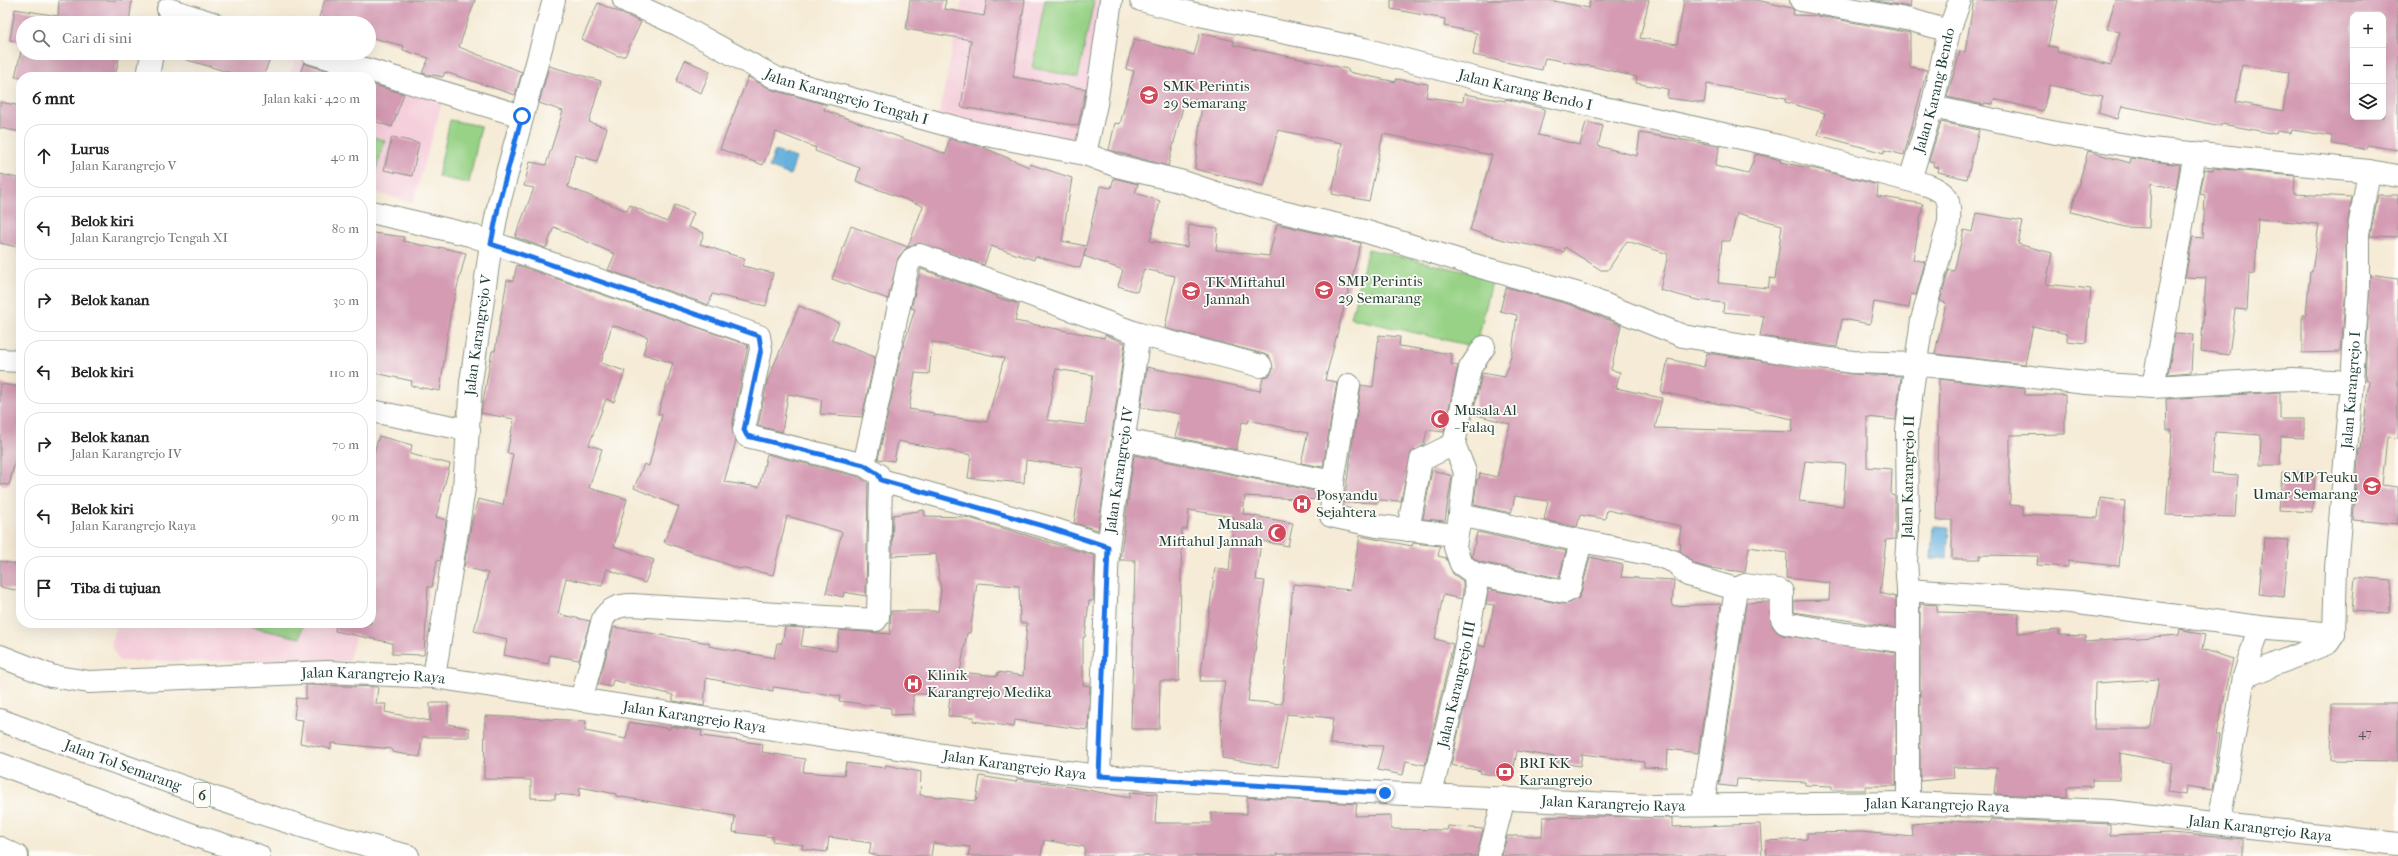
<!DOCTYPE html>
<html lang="id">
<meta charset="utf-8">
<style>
body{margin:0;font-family:"IM FELL French Canon",serif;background:#f6f6f6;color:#222}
.controls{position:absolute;right:12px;top:12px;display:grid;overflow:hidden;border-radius:8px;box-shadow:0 4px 16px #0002}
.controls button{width:36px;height:36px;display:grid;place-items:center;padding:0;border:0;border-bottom:1px solid #e0e0e0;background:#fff;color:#222;font:20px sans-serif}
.stop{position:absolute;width:12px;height:12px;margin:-9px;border:3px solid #1a73e8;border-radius:50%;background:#fff}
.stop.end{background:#1a73e8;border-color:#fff;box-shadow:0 1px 4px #0008}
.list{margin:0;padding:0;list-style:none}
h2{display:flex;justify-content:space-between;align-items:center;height:52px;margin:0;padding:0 16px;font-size:17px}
h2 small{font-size:13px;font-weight:400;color:#767676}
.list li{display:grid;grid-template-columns:26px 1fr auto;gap:12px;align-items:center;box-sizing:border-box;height:64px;margin:0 8px 8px;padding:0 8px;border:1px solid #e0e0e0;border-radius:16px}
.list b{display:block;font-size:15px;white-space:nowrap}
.list p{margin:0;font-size:13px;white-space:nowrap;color:#767676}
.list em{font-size:13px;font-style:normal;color:#767676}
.icon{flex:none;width:22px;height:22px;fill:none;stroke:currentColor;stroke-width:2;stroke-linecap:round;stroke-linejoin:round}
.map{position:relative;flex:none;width:2398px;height:856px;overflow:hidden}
.search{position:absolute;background:#fff;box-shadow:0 4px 16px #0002;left:16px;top:16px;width:360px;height:44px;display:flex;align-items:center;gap:10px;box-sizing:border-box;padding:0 14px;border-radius:22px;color:#767676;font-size:15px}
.panel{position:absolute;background:#fff;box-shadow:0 4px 16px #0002;left:16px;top:72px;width:360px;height:556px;border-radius:16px}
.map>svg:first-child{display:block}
.built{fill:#f5cfdb}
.green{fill:#97d286;stroke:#5b885d}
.water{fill:#66b1de;stroke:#427789}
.building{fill:#d49bb3;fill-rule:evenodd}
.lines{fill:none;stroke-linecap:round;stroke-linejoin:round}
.minor-casing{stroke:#8a9485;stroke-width:24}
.major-casing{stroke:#8a9485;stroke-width:24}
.highway-casing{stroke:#8a9485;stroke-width:24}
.minor{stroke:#fff;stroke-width:22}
.major{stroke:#fff;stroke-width:22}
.highway{stroke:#fff;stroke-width:22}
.route{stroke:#1a73e8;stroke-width:5}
.labels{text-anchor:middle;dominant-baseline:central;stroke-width:3.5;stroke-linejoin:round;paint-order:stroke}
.number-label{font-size:13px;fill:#4c5454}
.shield{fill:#fdfcf7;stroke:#62766e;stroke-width:1}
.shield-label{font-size:14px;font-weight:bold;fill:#1f3d34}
.poi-label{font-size:15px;fill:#1f3d34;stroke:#fdfcf7;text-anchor:start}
.street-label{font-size:15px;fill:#1f3d34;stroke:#fdfcf7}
</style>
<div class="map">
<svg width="2398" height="856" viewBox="0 0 2398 856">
<rect width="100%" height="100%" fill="#fdfcf7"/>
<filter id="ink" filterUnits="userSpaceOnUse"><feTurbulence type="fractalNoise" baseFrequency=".025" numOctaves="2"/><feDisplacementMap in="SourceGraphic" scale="8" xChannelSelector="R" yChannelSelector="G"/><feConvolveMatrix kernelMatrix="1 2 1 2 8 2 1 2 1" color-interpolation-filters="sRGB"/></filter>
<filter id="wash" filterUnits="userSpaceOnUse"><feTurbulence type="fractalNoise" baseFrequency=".012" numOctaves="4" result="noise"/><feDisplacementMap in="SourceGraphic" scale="16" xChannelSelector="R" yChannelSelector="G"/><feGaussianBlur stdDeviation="0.9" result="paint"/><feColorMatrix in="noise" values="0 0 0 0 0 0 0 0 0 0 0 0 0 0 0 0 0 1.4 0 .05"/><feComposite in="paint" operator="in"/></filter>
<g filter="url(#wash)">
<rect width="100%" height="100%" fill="#f5ebd6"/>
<path class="built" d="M962 0H1106L1081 147 939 115Z
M296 53 445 93 413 203 371 191V77H289Z
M116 623H358L349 661H119L111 646Z"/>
<path class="green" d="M1045 0H1094L1078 77 1032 68Z
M450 120 481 126 469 183 438 177Z
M371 136 385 141 372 182 371 181Z
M1368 249 1493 278 1476 347 1351 318Z
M231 623H303L300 638Z"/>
<path class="water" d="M775 151 796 158 790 175 769 167Z
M1933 526 1949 527 1947 559 1931 558Z"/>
<g id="blocks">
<path class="building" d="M59 0H132L129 23H23V53H120L115 77H15L23 43 10 40 15 9 58 16Z
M325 0H475L459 47 522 72 515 95 445 72 443 77 422 73 429 58 403 50 404 46 369 37V23H317Z
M910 0H946L944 9 984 16 987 0H1025L1013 77 1086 89 1078 126 961 107 971 40 906 29Z
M1391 0H1549L1589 8 1590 0H1649L1640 38 1677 44 1684 0H1757L1791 8 1794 10 1793 15 1819 16 1910 33V67L1927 70 1904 155 1884 150V153L1818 135 1825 113 1785 102 1786 98 1707 84 1704 103 1667 98 1668 89 1636 83 1637 77 1595 67 1545 58 1542 70 1473 55 1477 33 1444 26 1445 19 1391 9Z
M1871 0H1911L1910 7Z
M1974 0H2058L2048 46 2058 48 2057 52 2111 65 2120 32 2107 29 2115 0H2398V150L2367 145 2366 149 2331 144 2332 136 2292 130 2291 133 2277 131 2276 134 2222 124 2221 126 2122 106 2118 119 2098 113 2103 96 2049 85 2043 111 1994 99 1993 104 1985 103 1984 105 1947 97 1960 51 1965 52ZM2353 15H2383V117H2353ZM2242 65 2289 72 2283 111 2236 102Z
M598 3 641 22 625 56H618L582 39Z
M1200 33 1234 41 1233 45 1348 69V72L1396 82V79L1428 84 1426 97 1463 102 1464 94 1505 101 1506 99 1545 109 1538 135 1580 145 1586 122 1603 126 1598 146 1637 156 1640 133 1720 146 1715 166 1748 174 1756 154 1781 160 1780 162 1820 170 1878 185 1877 196 1923 204 1913 259 1925 262 1916 295 1911 294 1909 308 1874 302 1870 324 1842 319 1837 347 1760 336 1764 316 1723 312 1724 303 1697 300 1660 290 1668 254 1627 241 1608 270H1601L1565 247 1564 252 1504 240 1470 230 1492 155 1383 134 1369 201 1332 194 1342 143 1278 130 1264 186 1195 169 1202 102 1185 99 1168 166 1109 150 1115 123 1120 124 1134 71 1126 69 1134 39 1194 55ZM1737 213 1782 225 1775 279 1770 278 1768 288 1718 283 1722 241H1730Z
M186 53H272L263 77H245L184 59Z
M685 60 710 71 701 93 676 82Z
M304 62 308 65 348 77H299Z
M549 66 601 81 589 122 607 128 597 161 575 155 568 187 627 211 630 205 667 222 675 205 694 213 688 227 704 233 700 244 745 259 742 266 773 273 766 306 712 294 709 305 608 270 615 254 554 227 546 248 515 237 534 188 524 186 530 162 546 165 563 111 539 103Z
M748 77 773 90 824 104 826 105 824 110 946 154 949 139 980 146 1029 167 1030 164 1072 178 1062 241 1086 246 1100 186 1111 188 1114 178 1138 184 1135 193 1160 201 1150 241 1187 247 1189 225 1218 228 1216 250 1269 256 1277 224 1361 243 1325 380 1337 382 1323 467 1301 463 1308 433 1249 420 1248 423 1242 422 1236 450 1175 437 1181 414 1141 407 1147 367 1260 391 1263 378 1270 375 1273 369 1270 357 1264 354 1165 328 1175 276 1144 269 1137 292 1118 286 1123 270 1084 256 1086 248 1080 268 1035 256 1034 260 991 246 984 265 920 243 906 248 898 258 888 299 832 279 851 226 908 247 923 206 856 181 860 168 815 151 816 148 776 132 763 165 720 149Z
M371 84 404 94 392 127 371 120Z
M0 102 21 106V132L0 128Z
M1941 122 1979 130 1967 179 1938 172 1939 168 1933 166 1934 162 1929 161Z
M392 137 419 143 412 176 384 170Z
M2088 151 2130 163 2131 158 2180 165 2176 189 2151 183 2149 228 2125 227 2071 212Z
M2213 168 2295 176 2294 194 2352 197 2346 234V288L2341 352 2302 353V315H2306L2310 272H2312L2319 224 2258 219 2255 274 2249 273 2247 310 2235 309 2229 355 2201 351 2206 278 2185 277 2193 237 2203 238 2205 195 2200 194 2205 169 2213 170Z
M0 174 21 179V248L0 243Z
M2378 195H2398V237L2370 236Z
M1976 213 2023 221 2018 244 2052 253 2046 284 2091 289 2086 343 2067 341V334L2033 326 2025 364 1935 354 1946 303 1940 301 1949 270 1954 271 1964 230 1972 232Z
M373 233 404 237 403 241 439 249V247L466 253 450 315 440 391 411 386 412 381 371 372V245Z
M517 265 748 345 732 427 736 441 724 482 759 487 767 454 859 477 868 483 866 596 844 592 843 597 826 593 842 532 787 516 773 575 741 568 740 569 664 542 679 507 634 488 644 464 649 466 662 415 658 414 673 363 643 354 648 337 612 325 601 363 625 371 614 402 606 399 589 445 602 449 589 488 627 499 614 546 654 560 645 583 607 569 602 586 566 578 558 614 590 621 579 660 550 655 548 664 504 655 507 639 474 631 488 573 464 567 471 525 478 499 503 505 513 454 507 453 514 419 481 413 482 407 492 351H495L507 280 513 281Z
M921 269 997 296V298L1019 304 1015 321 1104 338 1105 335 1125 343 1098 530 1074 523 1083 468 1026 460 1024 483 968 478 971 455 898 441 894 461 878 459 902 350 915 309 911 308ZM932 342 1004 358 987 422 934 415V413L909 409 915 373 929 374ZM1056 369 1093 375 1085 425 1047 420Z
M2370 275 2398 279V438L2387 437 2382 485 2398 487V524L2353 520 2359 449 2361 450 2369 381 2365 380Z
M1506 287 1572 305 1621 325 1611 370 1620 372 1616 388 1662 398 1655 428 1792 432 1793 419 1661 392 1668 359 1704 367 1707 353 1852 374 1901 376 1896 420 1867 417V467L1892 469 1891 495 1895 496V539L1886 540 1880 593 1896 597V628L1794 612V601L1829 600 1830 583 1786 578 1787 553 1749 547 1745 572 1709 568 1695 564 1680 551 1681 543H1679L1681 526 1607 510 1605 519 1580 515 1577 527 1544 520 1548 501 1515 496 1511 513 1474 505 1477 479H1479L1480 473 1497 477 1510 424 1473 414 1482 373 1505 377 1512 352 1517 315 1500 311ZM1805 461 1846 464 1843 506 1799 501Z
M799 306 839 323 831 340 875 357 862 417 820 414 822 400 788 394 782 432 758 426 768 379Z
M2175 334 2193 335 2191 372 2168 374Z
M1379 335 1400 337 1399 346 1452 354 1451 364 1458 366 1444 432 1427 430 1424 445 1411 453 1401 501 1378 500V503L1344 502 1361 385 1373 387Z
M1939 379 2025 389V395H2065V434L2010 435V505L2023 506V514L2098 518 2100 498 2125 501 2119 566 2068 561V567L2037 565 2038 556 1980 555V559H1952V520H1936Z
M0 384 21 387V420L17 441 20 442 9 485 0 484Z
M2280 392V419H2304V438L2281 437 2280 465H2260L2261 435 2215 432 2212 473 2238 475 2235 517 2166 515 2172 430H2167L2166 399Z
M379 436 412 445 410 454 450 464 436 517 446 520 440 561 437 560 432 587H428L424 655 392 654V643L335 631 336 623H371V463Z
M1134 455 1320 492 1319 500 1245 496 1243 514 1293 523 1288 546 1261 541 1256 580 1265 581 1248 701 1282 704 1293 584 1350 590 1360 536 1412 546 1413 543 1440 546 1438 556 1446 558 1453 574 1463 581V591L1462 599 1443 595 1435 639 1453 644 1425 765 1406 761 1403 775 1377 770 1383 746 1330 744 1333 718 1287 714 1278 767 1222 758 1221 709 1225 681H1200L1215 568 1229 571 1234 517 1189 510 1187 529H1182L1179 681H1160L1159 729H1131L1135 560H1120Z
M1432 470 1452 476 1445 521 1423 519Z
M2282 473 2315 476 2312 512 2279 510Z
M924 510 925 516 966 517 1095 556 1093 601H1089L1085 637H1083V685L1090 686 1088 730 1015 720 1014 727 973 721 974 717 948 716 950 694H913V714L891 715V708L839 701 840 696 773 687V691L706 678 704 706 673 701V695L613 680 611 687 598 684 614 627 709 643V646L774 658 777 643H782L785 627 804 628 801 646 836 651 840 630 890 634 891 611H938L941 592 936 554 892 556 893 515ZM977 583 1019 586 1020 623H1027L1023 676 998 672 997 676 960 672 967 633H970Z
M1477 532 1566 551 1559 578 1480 562 1472 557Z
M2264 538 2289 540 2284 597 2259 594Z
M1590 557 1623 565 1621 577 1674 580 1672 606 1721 604 1698 753 1668 749 1667 768 1644 767V762L1582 754 1580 766 1554 762 1555 757 1517 751 1512 778 1480 773 1481 771 1451 765 1478 645 1485 647 1494 605 1486 604 1488 589 1563 604 1570 603 1579 598 1581 593Z
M0 561 21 565V591L0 587Z
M2355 577 2392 580 2389 613 2352 611Z
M1770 602 1772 626 1782 635 1896 653V786H1866V790H1832V786L1805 785V782L1737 779 1736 787 1719 785 1746 603Z
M1920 604 1937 605V612L2019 614 2018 633 2059 630V635L2086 636 2085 642 2179 635 2180 629 2205 635 2202 649 2233 659 2216 735H2220L2212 790 2186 786 2185 795 2168 792 2172 763 2120 753V780H2092V786L2067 787V797L1994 794 1997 768 1953 767 1954 778 1920 781ZM2159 679 2151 726 2149 729H2094L2095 683Z
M306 685 378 687 376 704H386L385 712 430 721V703H448V724L469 728V737H422L420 757 392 752V749L331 743V749L300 743 303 720 294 719 296 698 306 699Z
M2332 704H2398V761L2331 760Z
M485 716 586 721 585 731 626 739 629 722 670 729 671 726 702 731 701 736 763 744 762 752 805 759 803 772 844 775 846 763 885 768 886 765 921 772 920 795 976 801 980 776 1016 782 1017 779 1055 784 1130 798V792L1157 794 1155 823H1211V813L1247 814V797L1357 804 1355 816 1391 815V829L1447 830 1448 826 1483 829 1477 856 1277 854V856H1084L1085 847 1044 840 1041 856H968L970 847 933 843 931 856H882L869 854 871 843 829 837 827 852 802 849 803 845 772 841 773 837 733 832 735 816 616 796V794L580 787 579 796 555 794V799L531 798V780L484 779Z
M1605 816 1672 818V827L1760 824 1762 856H1502L1507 836H1542L1543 817Z
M1991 819 2110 824V835L2171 833 2243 839V856H1767L1766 841 1807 839V833L1861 832 1913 837 1912 824 1947 821 1990 823Z"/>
</g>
</g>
<g filter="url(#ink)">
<use href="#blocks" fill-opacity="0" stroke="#8a9485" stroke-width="1"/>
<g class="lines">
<defs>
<g id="minor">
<path id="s1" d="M624 0 679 25 776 78 976 133 1085 154 1117 166 1183 182 1252 205 1364 231 1484 268 1576 293 1683 336 1805 356 1853 362 1914 364 2086 383 2153 387 2292 379 2352 382"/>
<path id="s2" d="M1141 0 1190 13 1364 49 1508 87 1778 146 1927 185C1949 193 1950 200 1949 222L1922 320 1912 390 1907 429 1908 532 1906 561 1908 590V803"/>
<path d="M1801 0 1911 20 1949 31"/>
<path d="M168 9 212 23"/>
<path d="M312 53 522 116"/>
<path d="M148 77 152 53"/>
<path d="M1932 107 2056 133 2151 149 2369 171 2398 176"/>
<path d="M1085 154 1096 104 1111 0"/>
<path id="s3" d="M1910 180 1932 107 1949 31 1960 0"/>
<path d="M371 212 470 235 759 336 761 349 744 430 747 436 864 465 878 474 881 480 1047 527 1108 547"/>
<path d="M1484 347 1470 368 1454 444 1465 472 1460 515 1581 541"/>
<path d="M0 360 21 361"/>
<path d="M1349 385 1333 482 1331 516 1377 526 1455 535"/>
<path d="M2153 387 2195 153"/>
<path d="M371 411 469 430"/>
<path d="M1125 440 1333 482"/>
<path d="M864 465 908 265 912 259 920 255 1139 334 1261 366"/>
<path d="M1460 515 1455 547 1461 564 1475 574 1565 592 1569 590 1581 541 1659 556 1675 562 1688 575 1736 589 1745 585 1779 590 1782 592V619L1785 623 1845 634 1909 642"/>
<path d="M1408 530 1421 460 1454 444"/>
<path id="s4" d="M1908 590 2071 602 2259 627 2334 634 2336 568 2352 382 2358 288V234L2369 171"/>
<path id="s5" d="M434 677 464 488 471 382 491 244 499 203 554 0"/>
<path d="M2244 677 2328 643 2334 634"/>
<path d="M581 700 603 619C609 608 620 605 632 605L876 620 878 617 881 480"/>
<path id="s6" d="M1099 776 1108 547 1139 334"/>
<path id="s7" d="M1431 794 1462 664 1476 592 1475 574"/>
<path d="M1703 805 1736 589"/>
<path d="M2219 823 2244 677 2259 627"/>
<path d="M0 848 17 856"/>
<path d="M1489 856 1504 798"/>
</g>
<g id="major">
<path id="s8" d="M0 656 51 676 89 682 328 672 434 677 1002 764 1099 776 1385 793 1652 806 1908 803 2109 811 2398 844"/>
</g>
<g id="highway">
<path id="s9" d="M0 720C135 770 269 821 408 856"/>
<path d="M0 764 196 836 259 856"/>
</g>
</defs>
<use href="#minor" class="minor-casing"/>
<use href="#major" class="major-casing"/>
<use href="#highway" class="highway-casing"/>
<use href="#minor" class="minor"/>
<use href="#major" class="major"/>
<use href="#highway" class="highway"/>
</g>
</g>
<g class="lines" filter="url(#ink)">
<path class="route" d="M522 116 499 203 491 244 759 336 761 349 744 430 747 436 864 465 878 474 881 480 1047 527 1108 547 1099 776 1385 793"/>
</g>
<defs>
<symbol id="school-disc" viewBox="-11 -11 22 22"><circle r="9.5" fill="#d1495b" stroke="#fdfcf7"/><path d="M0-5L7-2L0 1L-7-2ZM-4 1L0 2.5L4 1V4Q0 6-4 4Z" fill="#fff"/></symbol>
<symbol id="mosque-disc" viewBox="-11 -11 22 22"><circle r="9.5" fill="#d1495b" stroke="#fdfcf7"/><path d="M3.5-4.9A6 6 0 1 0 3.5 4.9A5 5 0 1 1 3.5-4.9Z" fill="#fff"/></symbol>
<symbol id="hospital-disc" viewBox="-11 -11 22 22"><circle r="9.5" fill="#d1495b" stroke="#fdfcf7"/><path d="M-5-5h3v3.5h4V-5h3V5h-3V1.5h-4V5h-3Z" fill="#fff"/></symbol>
<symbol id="bank-disc" viewBox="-11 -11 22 22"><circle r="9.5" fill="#d1495b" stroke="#fdfcf7"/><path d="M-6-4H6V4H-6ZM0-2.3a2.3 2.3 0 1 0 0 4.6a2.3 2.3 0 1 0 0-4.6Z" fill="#fff"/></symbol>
</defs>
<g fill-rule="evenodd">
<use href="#school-disc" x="1138" y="84" width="22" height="22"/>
<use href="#school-disc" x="1313" y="279" width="22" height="22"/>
<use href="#school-disc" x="1180" y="280" width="22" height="22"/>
<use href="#mosque-disc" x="1429" y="408" width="22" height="22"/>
<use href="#school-disc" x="2361" y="475" width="22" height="22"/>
<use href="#hospital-disc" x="1291" y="493" width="22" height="22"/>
<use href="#mosque-disc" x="1266" y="522" width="22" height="22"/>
<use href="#hospital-disc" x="902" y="673" width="22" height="22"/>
<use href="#bank-disc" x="1494" y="761" width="22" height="22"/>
</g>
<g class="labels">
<g class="number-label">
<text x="2365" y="732">47</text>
</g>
<rect class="shield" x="194" y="783" width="16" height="24" rx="3"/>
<g class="shield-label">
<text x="202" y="795">6</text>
</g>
<g class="poi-label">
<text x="1163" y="86">SMK Perintis<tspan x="1163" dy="17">29 Semarang</tspan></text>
<text x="1338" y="281">SMP Perintis<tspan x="1338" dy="17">29 Semarang</tspan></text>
<text x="1205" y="282">TK Miftahul<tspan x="1205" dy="17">Jannah</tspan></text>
<text x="1454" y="410">Musala Al<tspan x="1454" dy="17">- Falaq</tspan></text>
<text x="2358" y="477" text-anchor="end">SMP Teuku<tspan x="2358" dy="17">Umar Semarang</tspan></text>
<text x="1316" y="495">Posyandu<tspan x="1316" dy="17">Sejahtera</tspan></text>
<text x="1263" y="524" text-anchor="end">Musala<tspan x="1263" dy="17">Miftahul Jannah</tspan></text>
<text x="927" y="675">Klinik<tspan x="927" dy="17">Karangrejo Medika</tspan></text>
<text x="1519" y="763">BRI KK<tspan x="1519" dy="17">Karangrejo</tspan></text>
</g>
<g class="street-label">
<text stroke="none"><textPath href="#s2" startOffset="395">Jalan Karang Bendo I</textPath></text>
<text stroke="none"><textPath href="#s3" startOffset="93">Jalan Karang Bendo</textPath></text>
<text stroke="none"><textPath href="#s1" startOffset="244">Jalan Karangrejo Tengah I</textPath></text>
<text stroke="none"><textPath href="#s5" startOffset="345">Jalan Karangrejo V</textPath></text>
<text stroke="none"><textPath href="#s4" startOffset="673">Jalan Karangrejo I</textPath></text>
<text stroke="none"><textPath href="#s6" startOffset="307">Jalan Karangrejo IV</textPath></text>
<text transform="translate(1908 477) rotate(-89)">Jalan Karangrejo II</text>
<text stroke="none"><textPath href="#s8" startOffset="378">Jalan Karangrejo Raya</textPath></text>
<text stroke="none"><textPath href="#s7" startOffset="113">Jalan Karangrejo III</textPath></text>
<text stroke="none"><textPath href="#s8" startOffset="702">Jalan Karangrejo Raya</textPath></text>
<text stroke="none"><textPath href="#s8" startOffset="1026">Jalan Karangrejo Raya</textPath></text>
<text stroke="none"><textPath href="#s9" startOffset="131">Jalan Tol Semarang</textPath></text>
<text stroke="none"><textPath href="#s8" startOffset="1626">Jalan Karangrejo Raya</textPath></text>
<text stroke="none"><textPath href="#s8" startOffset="1950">Jalan Karangrejo Raya</textPath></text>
<text stroke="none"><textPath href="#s8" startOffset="2274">Jalan Karangrejo Raya</textPath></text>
</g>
</g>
</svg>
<div class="controls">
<button>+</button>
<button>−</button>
<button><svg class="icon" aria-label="layers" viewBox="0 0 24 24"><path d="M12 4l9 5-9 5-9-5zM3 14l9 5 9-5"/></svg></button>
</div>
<div class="stop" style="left:522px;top:116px"></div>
<div class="stop end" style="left:1385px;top:793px"></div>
<div class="search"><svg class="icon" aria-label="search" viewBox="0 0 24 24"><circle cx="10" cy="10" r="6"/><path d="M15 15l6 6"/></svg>Cari di sini</div>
<section class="panel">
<h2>6 mnt<small>Jalan kaki · 420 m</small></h2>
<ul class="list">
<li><svg class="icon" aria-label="ahead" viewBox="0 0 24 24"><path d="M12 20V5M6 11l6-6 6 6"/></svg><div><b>Lurus</b><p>Jalan Karangrejo V</p></div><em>40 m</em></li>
<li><svg class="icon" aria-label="left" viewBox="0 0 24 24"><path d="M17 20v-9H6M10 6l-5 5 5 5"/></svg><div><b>Belok kiri</b><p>Jalan Karangrejo Tengah XI</p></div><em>80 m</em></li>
<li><svg class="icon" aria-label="right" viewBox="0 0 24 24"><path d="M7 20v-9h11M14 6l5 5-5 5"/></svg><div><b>Belok kanan</b></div><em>30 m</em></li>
<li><svg class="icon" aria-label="left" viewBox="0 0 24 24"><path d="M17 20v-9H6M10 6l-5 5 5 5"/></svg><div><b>Belok kiri</b></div><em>110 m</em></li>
<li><svg class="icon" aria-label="right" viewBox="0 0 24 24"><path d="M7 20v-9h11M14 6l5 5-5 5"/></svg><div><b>Belok kanan</b><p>Jalan Karangrejo IV</p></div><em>70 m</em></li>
<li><svg class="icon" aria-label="left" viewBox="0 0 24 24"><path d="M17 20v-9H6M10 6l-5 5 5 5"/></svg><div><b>Belok kiri</b><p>Jalan Karangrejo Raya</p></div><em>90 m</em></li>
<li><svg class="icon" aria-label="arrive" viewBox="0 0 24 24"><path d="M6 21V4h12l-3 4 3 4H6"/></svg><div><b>Tiba di tujuan</b></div></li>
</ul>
</section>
</div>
